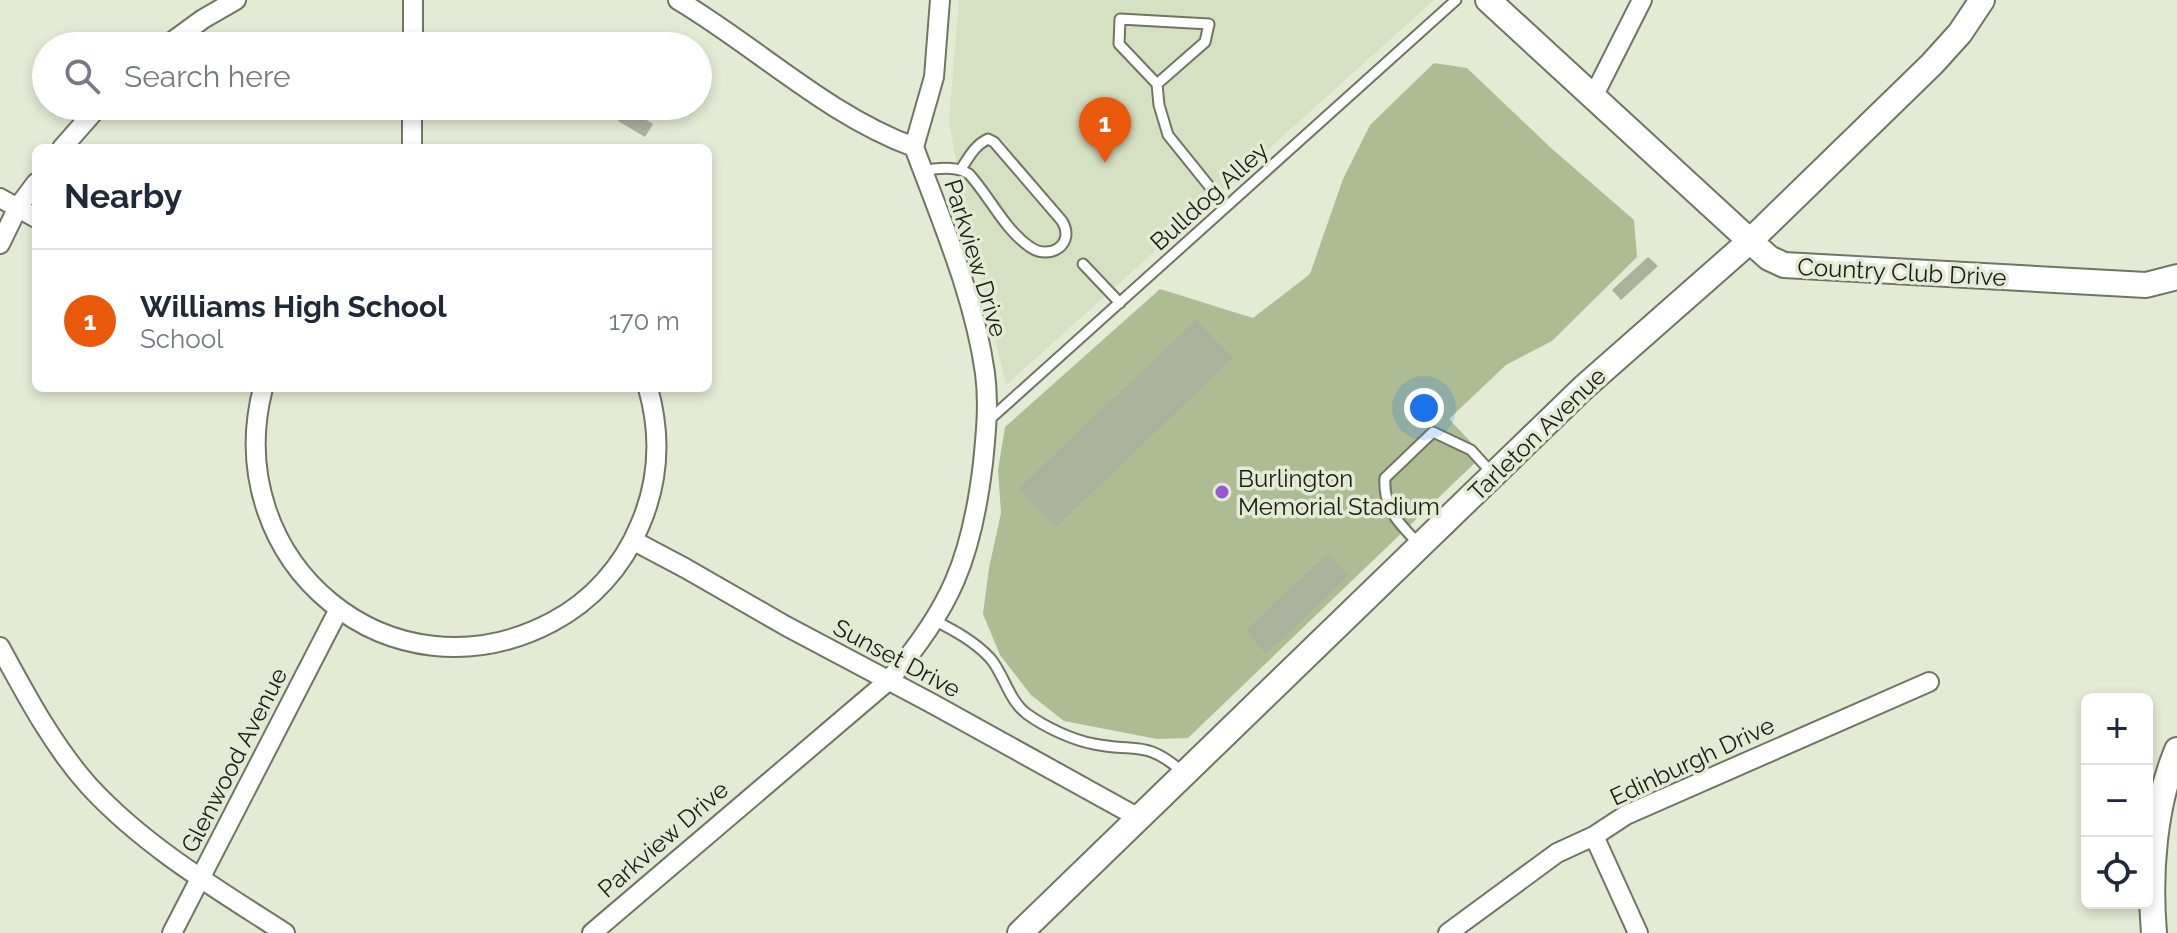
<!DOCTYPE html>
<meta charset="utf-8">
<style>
body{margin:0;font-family:Raleway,sans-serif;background:#f6f6f7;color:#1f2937}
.controls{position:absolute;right:24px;bottom:24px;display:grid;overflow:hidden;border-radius:12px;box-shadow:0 4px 12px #0003}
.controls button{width:72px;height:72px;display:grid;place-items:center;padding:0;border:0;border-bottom:2px solid #e0e1e3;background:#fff;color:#1f2937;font:40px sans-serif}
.you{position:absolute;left:1424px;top:408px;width:28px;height:28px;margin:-20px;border:6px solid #fff;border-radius:50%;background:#1a73e8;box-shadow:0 0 0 12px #1a73e833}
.badge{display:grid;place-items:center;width:52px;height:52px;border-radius:50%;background:#ea580c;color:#fff;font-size:26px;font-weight:700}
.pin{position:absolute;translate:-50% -66px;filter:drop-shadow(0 2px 4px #0008)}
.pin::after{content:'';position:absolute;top:42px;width:28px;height:24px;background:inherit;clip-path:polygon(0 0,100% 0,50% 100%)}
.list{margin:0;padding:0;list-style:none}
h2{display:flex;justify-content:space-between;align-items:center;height:104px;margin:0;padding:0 32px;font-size:34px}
h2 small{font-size:26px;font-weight:400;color:#747a83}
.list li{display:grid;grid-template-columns:52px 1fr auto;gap:24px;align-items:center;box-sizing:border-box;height:144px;padding:0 32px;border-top:2px solid #e0e1e3}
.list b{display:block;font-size:30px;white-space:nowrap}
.list p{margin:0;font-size:26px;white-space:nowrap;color:#747a83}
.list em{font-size:26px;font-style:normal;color:#747a83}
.icon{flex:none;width:44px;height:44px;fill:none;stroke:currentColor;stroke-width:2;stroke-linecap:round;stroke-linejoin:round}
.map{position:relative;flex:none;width:2177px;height:933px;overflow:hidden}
.search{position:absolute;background:#fff;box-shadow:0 4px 12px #0003;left:32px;top:32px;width:680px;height:88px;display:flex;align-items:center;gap:20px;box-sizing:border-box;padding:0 28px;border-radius:44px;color:#747a83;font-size:30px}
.panel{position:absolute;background:#fff;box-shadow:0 4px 12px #0003;left:32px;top:144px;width:680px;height:248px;border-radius:12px}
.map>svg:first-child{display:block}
.built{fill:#d6e0c2}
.green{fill:#aebc94}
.building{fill:#aab29c}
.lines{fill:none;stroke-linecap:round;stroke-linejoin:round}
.lane-casing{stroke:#6f7661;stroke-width:13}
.street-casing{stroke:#6f7661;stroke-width:22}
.secondary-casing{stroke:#6f7661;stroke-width:28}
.lane{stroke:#fff;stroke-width:9}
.street{stroke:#fff;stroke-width:18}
.secondary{stroke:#fff;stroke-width:24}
.poi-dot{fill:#935ad2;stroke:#e3ebd4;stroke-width:3}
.labels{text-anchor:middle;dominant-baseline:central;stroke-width:7;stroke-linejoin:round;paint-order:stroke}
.street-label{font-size:24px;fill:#1b1e16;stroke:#e3ebd4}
.poi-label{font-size:24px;fill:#1b1e16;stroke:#e3ebd4;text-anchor:start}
</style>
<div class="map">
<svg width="2177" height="933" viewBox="0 0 2177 933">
<rect width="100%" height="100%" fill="#e3ebd4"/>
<path class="built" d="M959 0H1434L1006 385 964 207 949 120Z"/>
<path class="green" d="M1434 63 1467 68 1551 148 1634 220 1637 257 1552 341 1506 365 1449 419 1483 455 1188 738 1157 739 1064 721 1031 695 1000 655 983 614 989 568 1001 513 998 470 1005 427 1160 289 1253 318 1310 274 1343 179 1370 125Z"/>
<path class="building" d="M626 107 653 124 645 137 618 121Z
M1648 257 1658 266 1621 300 1612 290Z
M1196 320 1233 358 1056 527 1018 489Z
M1328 553 1349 575 1266 654 1246 630Z"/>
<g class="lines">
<defs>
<path id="lane" d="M1157 84 1205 42 1209 24 1120 19 1119 44 1157 84 1159 105 1168 135 1226 207
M923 170C939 169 955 165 969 174 990 197 1004 229 1030 247 1050 261 1076 244 1062 221L994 142 988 139C975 145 969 157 961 169
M1083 264 1120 303
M989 420 1456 0
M1419 544C1399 524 1383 508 1385 478L1433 432 1471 450 1491 472
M934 620C955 631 974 641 990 658 1004 674 1009 701 1027 714 1045 727 1072 740 1094 744 1138 753 1145 739 1184 773"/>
<path id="street" d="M166 46 203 19 236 0
M413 46V0
M1593 97 1642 0
M914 147 934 77 940 0
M62 148 99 106
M412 148V106
M0 198 36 218
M0 244 18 207 36 183
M263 388C218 562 391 707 552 622 592 601 623 566 640 525 659 481 661 434 648 388
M634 541 685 568 786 626 933 704 1139 818
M0 647C26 695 53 746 89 786 144 846 217 889 285 933
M1594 836 1638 933
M172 933 339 609
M592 933 888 681C951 609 972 557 983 463 986 433 989 403 985 373 974 295 941 220 914 147 827 115 757 47 678 0
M1448 933 1557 853 1594 836 1626 815 1929 682"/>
<path id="secondary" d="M1488 0 1750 241 1769 258 1784 265 2146 285 2177 277
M1020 933 1583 388 1750 241 1932 64 1960 33 1982 0
M2154 933C2149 873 2154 806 2177 750"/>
</defs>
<use href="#lane" class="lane-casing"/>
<use href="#street" class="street-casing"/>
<use href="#secondary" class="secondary-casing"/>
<use href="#lane" class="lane"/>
<use href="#street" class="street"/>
<use href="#secondary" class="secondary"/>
</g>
<circle class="poi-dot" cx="1222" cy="492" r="8"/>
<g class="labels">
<g class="street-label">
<text transform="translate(1209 196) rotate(-42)">Bulldog Alley</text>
<text transform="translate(976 258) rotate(73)">Parkview Drive</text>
<text transform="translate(1902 272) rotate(3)">Country Club Drive</text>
<text transform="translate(1537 434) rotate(-44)">Tarleton Avenue</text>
<text transform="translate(897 658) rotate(28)">Sunset Drive</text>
<text transform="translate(234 760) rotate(-63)">Glenwood Avenue</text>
<text transform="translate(1692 761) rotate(-25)">Edinburgh Drive</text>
<text transform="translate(663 839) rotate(-41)">Parkview Drive</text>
</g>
<g class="poi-label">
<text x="1238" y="478">Burlington<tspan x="1238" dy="28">Memorial Stadium</tspan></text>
</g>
</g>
</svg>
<div class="controls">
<button>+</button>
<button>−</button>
<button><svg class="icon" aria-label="locate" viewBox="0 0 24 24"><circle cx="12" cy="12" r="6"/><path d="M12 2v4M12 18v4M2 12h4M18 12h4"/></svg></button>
</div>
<div class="you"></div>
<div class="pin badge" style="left:1105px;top:163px">1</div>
<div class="search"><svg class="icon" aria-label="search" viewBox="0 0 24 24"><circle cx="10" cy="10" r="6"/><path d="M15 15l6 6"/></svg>Search here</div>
<section class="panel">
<h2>Nearby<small></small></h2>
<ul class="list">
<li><span class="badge">1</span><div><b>Williams High School</b><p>School</p></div><em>170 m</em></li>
</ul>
</section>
</div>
